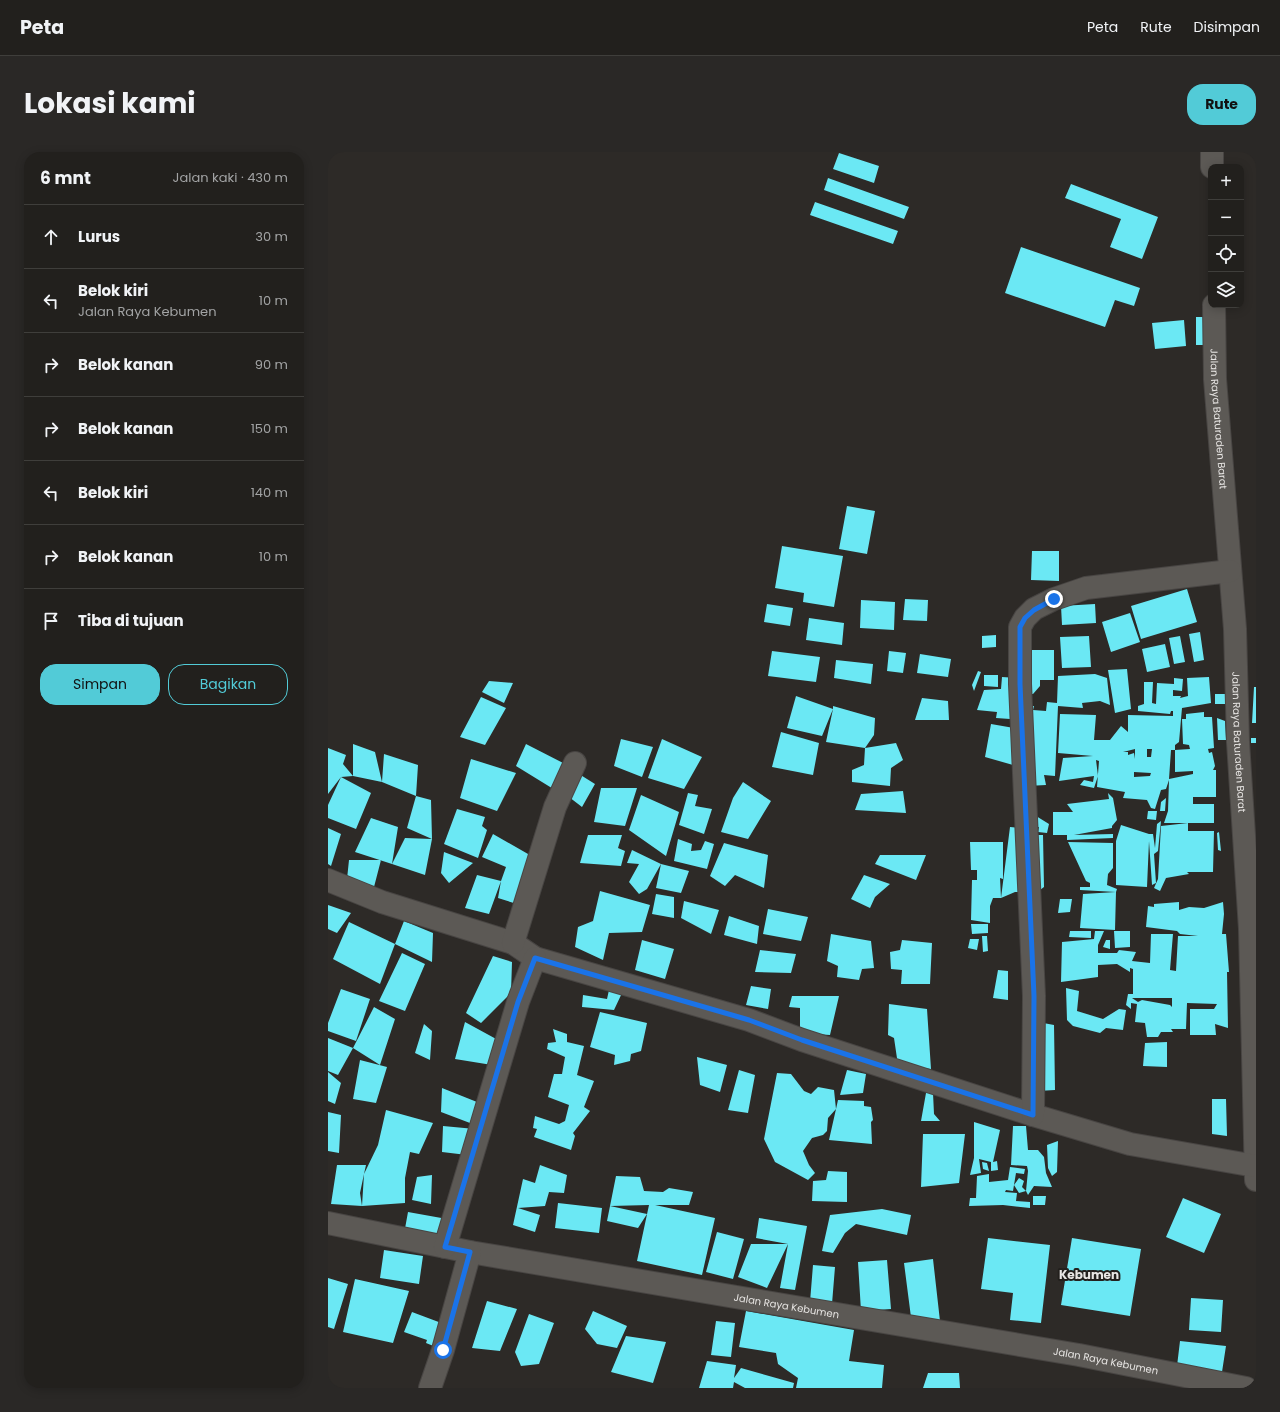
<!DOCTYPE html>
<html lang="id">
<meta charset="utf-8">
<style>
body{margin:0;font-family:Poppins,sans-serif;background:#2a2826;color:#f1f3f6}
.controls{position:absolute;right:12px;top:12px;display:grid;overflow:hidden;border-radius:8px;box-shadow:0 2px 10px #0003}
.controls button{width:36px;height:36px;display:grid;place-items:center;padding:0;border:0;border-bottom:1px solid #3f3e3b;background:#22201d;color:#f1f3f6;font:20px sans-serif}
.stop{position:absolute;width:12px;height:12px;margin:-9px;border:3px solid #1a73e8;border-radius:50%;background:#fff}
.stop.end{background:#1a73e8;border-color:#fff;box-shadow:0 1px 4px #0008}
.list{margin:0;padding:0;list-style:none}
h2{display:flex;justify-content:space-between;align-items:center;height:52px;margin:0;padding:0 16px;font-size:17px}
h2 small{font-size:13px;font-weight:400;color:#a2a3a4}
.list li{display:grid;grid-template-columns:26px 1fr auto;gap:12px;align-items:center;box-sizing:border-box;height:64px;padding:0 16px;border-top:1px solid #3f3e3b}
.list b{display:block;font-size:15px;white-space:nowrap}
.list p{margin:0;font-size:13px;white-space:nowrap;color:#a2a3a4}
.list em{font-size:13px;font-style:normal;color:#a2a3a4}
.actions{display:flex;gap:8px;padding:12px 16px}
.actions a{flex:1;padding:9px 0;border:1px solid #52cbd7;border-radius:16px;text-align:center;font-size:14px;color:#52cbd7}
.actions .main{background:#52cbd7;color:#111}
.icon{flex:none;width:22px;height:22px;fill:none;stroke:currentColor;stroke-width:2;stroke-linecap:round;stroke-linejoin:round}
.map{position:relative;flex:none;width:928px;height:1236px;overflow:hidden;border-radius:16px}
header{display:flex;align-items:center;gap:24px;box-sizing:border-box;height:56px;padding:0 20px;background:#22201d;border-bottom:1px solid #3f3e3b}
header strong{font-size:19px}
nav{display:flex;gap:22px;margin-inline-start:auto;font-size:14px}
.intro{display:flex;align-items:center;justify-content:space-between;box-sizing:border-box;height:96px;padding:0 24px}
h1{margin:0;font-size:28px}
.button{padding:10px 18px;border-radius:16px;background:#52cbd7;color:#111;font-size:14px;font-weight:700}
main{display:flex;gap:24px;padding:0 24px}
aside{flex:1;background:#22201d;border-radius:16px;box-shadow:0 2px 10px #0003}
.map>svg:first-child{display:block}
.building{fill:#6be8f4;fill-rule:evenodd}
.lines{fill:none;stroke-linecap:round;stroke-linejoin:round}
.minor-casing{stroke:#484543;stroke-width:24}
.minor{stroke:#5c5955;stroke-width:22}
.route{stroke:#1a73e8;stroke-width:5}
.labels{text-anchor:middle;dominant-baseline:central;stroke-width:4;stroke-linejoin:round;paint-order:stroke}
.street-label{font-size:10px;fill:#e8e6e4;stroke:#23201d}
.quarter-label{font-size:12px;font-weight:bold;fill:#e8e6e4;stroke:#23201d}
</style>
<header>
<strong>Peta</strong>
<nav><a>Peta</a><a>Rute</a><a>Disimpan</a></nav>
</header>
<div class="intro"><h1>Lokasi kami</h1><a class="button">Rute</a></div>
<main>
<aside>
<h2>6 mnt<small>Jalan kaki · 430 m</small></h2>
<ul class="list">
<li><svg class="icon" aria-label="ahead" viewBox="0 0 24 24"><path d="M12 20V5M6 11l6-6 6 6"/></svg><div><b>Lurus</b></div><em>30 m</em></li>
<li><svg class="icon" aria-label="left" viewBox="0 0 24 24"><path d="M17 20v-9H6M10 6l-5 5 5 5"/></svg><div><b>Belok kiri</b><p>Jalan Raya Kebumen</p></div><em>10 m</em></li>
<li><svg class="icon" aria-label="right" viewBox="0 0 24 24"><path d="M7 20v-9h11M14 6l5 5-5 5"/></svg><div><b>Belok kanan</b></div><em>90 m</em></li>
<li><svg class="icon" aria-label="right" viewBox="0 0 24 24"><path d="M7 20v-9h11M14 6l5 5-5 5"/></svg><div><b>Belok kanan</b></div><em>150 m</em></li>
<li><svg class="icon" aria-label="left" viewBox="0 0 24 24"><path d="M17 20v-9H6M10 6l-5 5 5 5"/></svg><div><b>Belok kiri</b></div><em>140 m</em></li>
<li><svg class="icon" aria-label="right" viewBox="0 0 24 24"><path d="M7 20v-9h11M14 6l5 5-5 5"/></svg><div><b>Belok kanan</b></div><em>10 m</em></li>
<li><svg class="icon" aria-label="arrive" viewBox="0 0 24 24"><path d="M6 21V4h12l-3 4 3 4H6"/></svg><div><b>Tiba di tujuan</b></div></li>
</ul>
<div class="actions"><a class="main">Simpan</a><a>Bagikan</a></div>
</aside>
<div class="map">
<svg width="928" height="1236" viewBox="0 0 928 1236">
<rect width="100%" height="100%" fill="#2d2a27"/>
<path class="building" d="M511 1 551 14 546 31 505 17Z
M500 26 581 55 576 67 496 38Z
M743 32 830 65 814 107 782 95 793 67 737 46Z
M487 50 570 79 565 92 482 63Z
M693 95 812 136 806 154 787 148 777 175 677 141Z
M868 165H885L884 193H868Z
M856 168 858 194 827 197 824 171Z
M519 354 547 359 539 402 511 397Z
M454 394 515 404 506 455 475 450 476 441 447 436Z
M704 399H731V429L703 428Z
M859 437 869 470 813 487 803 454Z
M577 447 600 448 599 469 575 468Z
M533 448 567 450 566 478 532 476Z
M439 452 465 456 462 474 436 470Z
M767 452 768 471 734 473 733 454Z
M802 461 812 490 783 500 774 470Z
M481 466 516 471 514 493 478 488Z
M872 480 876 508 866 510 861 482Z
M668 483V495L654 496V484Z
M761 484 763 515 734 516 732 485Z
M852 484 857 510 846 512 841 486Z
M837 492 842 515 819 520 814 497Z
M699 498H726V528H712V534L705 542H697Z
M444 499 492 505 488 530 440 524Z
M561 499 578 501 575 521 559 519Z
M592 502 623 507 620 525 589 521Z
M508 508 545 512 543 532 506 526Z
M799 517 803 557 787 561 780 518Z
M650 519 653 520 646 539 644 533Z
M767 522 779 526 782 553 772 549 754 551 755 556 730 554 727 624 716 623 718 633 699 634 696 554H706L705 558 718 559 719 550 729 551 730 524Z
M656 523H670V535L656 534Z
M674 525 691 526 692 572 682 567 668 566 669 560 649 558 656 538 673 537Z
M881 525 883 551 854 556 851 590 847 593V598L862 597 861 593 855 592 854 567H858V562L876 560V565H884L886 596 880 597 881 601 884 600 887 614 885 618H888V645H865V652H886V671H836L840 659 841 628 838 637 833 638 827 657 823 656 819 648 795 646 797 640 769 635 771 609 768 608 770 624 766 636 752 633 756 628 765 630 766 624 731 629 735 606 765 604 730 601 732 562 768 563 766 588H782L793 574 800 580V563L845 564V559H843L842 562 810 559V554L816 552V530H825L824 551 828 552 829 531 846 532V526L855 527 854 539 845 538V544H853L852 546 860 544 859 526ZM807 597V607L806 601 800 603V600H795ZM819 597H824L823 605H819ZM843 598H847V620L865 619V622L841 627ZM806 620 823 621 822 624 806 625Z
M161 529 185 531 176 551 154 540Z
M926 535H928V571H924Z
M887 542H898L897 552H887Z
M468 544 505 557V554L547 566 546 583 537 596 568 591 575 608 563 616 562 634 524 630V618L536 613 537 596 498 590 505 557 494 584 459 576Z
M153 545 178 556 157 593 132 585Z
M594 546 620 549 621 568H587Z
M889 566 897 569 898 588H890Z
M663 572 686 576 685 613 657 605Z
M453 580 491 591 485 623 444 615Z
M923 586H928V591H923Z
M293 587 325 595 314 625 286 614Z
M334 587 374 605 356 637 320 626Z
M25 592 47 600 54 630 25 624Z
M198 592 239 613 227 638 188 614Z
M0 596 18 603 15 612 25 624 13 625 43 641 28 677 0 666V653L13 625 0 642Z
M56 602 90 613 88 644 103 648 104 687 97 723 64 712 77 686 104 687 79 676 88 644 54 630Z
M143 607 188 621 169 659 132 646Z
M251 622 267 632 254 655 241 645Z
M415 630 443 649 420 687 393 680 405 646Z
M273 636H309L297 674 266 670Z
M575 639 578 661 527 658 533 642Z
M360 641 370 643 367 654 384 657 376 682 351 673Z
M780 641 785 646 789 668 784 674V676L746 683 785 682V686L739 688V683H725V660H745L739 652 781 647Z
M313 643 351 660 338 704 301 678Z
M838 646 837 659H832L833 650Z
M129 657 157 665 154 674 159 678 150 706 116 692Z
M700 659 721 672 719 681 710 680 711 675 702 676Z
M820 659H829L828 668 819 667Z
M43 666 70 675 64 712 27 700Z
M833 669 830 699 826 702 828 731 824 733 821 689 819 735 788 733V689L793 673 821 682H825L827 696 829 672Z
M860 671V679H886L885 720H859L861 722 838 726 832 739 826 736 830 727 833 674Z
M682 675 693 676 696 740H687L673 746Z
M0 676 13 682 3 714 0 712Z
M891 680 893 699 890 698 889 681Z
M165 682 207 706 189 752 170 746 173 729 161 762 137 756 149 723 173 729 178 715 154 705Z
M260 683H294L290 696 297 699 293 714 252 711Z
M702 683H715L716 735 704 744Z
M350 687 364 692 363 699 373 698 377 689 386 692 379 717 346 709Z
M642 690H675V727L672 726 673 746H665L662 754V771L643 768 644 728H649V718H643Z
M740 690 785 691V716L780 722 779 733 789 737 788 740 752 738V735H762V731L758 729Z
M396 691 440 703 436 736 407 723 397 734 382 724Z
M304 698 333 712 319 737 311 742 301 730 311 712 299 711Z
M116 700 145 711 121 731 113 721Z
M552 703H598L588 728 547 712Z
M21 708H53L46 735 19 727Z
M333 712 361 719 353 741 328 736Z
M536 723 562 732 547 745 542 756 523 747Z
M272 739 322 753 314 780 281 781 275 808 247 795 250 775 265 769Z
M788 740 787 778 752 776 755 742Z
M328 742 346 745V766L324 762Z
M732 747H744L742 760 730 761Z
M356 749 391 758 383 782 353 766Z
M851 750V758L861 755 876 756 895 750 896 762 894 782H898L901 820H899L900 876 887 872 888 883H862V857H886L889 852 859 851 858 877H843L845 880H833L830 885H819L817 871 807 870 809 852 803 851V857L798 853 800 842H805V817L802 816V820L789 812 770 813V825L733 830 734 790 766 787 767 779H776L770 793V801H789L791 798 808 800 804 809 822 811 823 782H845L842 818 848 819 850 784H870L852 782 849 779 818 775 820 754 826 755V752ZM804 846H844V855L842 853 814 848 810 850Z
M0 753 23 761 9 781 0 777Z
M440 757 480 765 473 789 435 782Z
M401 764 431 774 429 792 396 783Z
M76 769 105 781 104 810 67 792Z
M21 770 67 792 52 832 5 807Z
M643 772H660V781L644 782Z
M742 779H763V786L741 785Z
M786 779H802V795L787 796Z
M503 782 543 789 546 816 534 817 531 828 509 825 510 814 499 809Z
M654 784H659L660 799 655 800Z
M642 787H651L649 798 640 796Z
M314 788 346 797 337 827 307 818Z
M574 788 604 791 602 832H573L574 818 563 817 562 800 572 798Z
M778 788H782V797L775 795Z
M432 798 468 802 463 821 427 820Z
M74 801 97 812 77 859 51 849Z
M165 804 184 810 183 841 153 871 138 861Z
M670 818 680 819V848L665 846Z
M423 834 443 837 440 857 418 853Z
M738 836 751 839 749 859 775 867 791 857 798 858 795 878 778 876 772 881 745 874 739 868Z
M13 837 42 847 28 889 0 879V871Z
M281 838 294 841 286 858 254 855 255 843 279 847Z
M464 844H511L502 883 472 881V856L461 855Z
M561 852 599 857 603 917 570 913 566 886 560 883Z
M46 855 67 867 52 913 25 896Z
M272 860 319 871 313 899 303 902 302 909 286 913 287 903 262 895Z
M137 870 170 888 164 913 127 907Z
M710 870 726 873 727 938 710 939Z
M96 872 104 879 102 908 87 901Z
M225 877 239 882V890L256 894 249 923 266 929 256 955 262 959 245 981 247 984 243 998 206 985 209 977 205 976 207 964 231 972 237 969 241 953 220 945 226 922H234L237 905 219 897 220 891 228 890Z
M0 886 25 896 10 923 0 919Z
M839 890V915L815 914 817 891Z
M369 905 399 913 392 940 372 933Z
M32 908 59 915 48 951 25 947Z
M411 918 427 923 420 961 400 958Z
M519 918 538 922 535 941 512 943Z
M0 920 13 931 7 952 0 949Z
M449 921 463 922 476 939 483 942 490 935 506 938 508 957 510 948 536 949V954L543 955 545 968 543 970 544 992 501 988 508 957 500 966 499 979 495 983 484 986 475 999 481 1013 487 1021 480 1028 447 1010 436 987Z
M114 936 149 950 142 971 113 960Z
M598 941H605L606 962 612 969H593Z
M884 947H898L899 984 884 982Z
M58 958 105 971 91 1002 82 1000 77 1026V1051L34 1054 3 1052 9 1013H38L36 1022 50 993ZM36 1022 34 1054 32 1041Z
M0 960 13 963 11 1001 0 999Z
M646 970 672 978 665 1010 669 1009 670 1018 663 1019V1010L651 1007 653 1021 642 1023 646 1006Z
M115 974 147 977 139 1003 114 1000Z
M685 974H698L700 998H710L716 1005 718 1021 724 1035 706 1034 700 1043 698 1039 700 1019 699 1014 683 1013Z
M595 982H637L631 1031 593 1035Z
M730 989 729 1020 724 1024 720 1016 719 993Z
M654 1010 659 1011 661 1019 655 1017Z
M212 1013 239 1023 236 1041 221 1040 217 1054 190 1056 212 1063 207 1080 185 1073 195 1027 207 1031Z
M682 1015 697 1017 696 1022 688 1021 686 1033 691 1026 696 1029 694 1035 698 1039 691 1041 686 1033 685 1039 678 1038 677 1040 689 1041 688 1049 702 1050V1056L675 1053 641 1054 642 1046H648L649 1024 661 1022V1030L680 1028Z
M500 1019 519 1020V1050L484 1049 485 1029 498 1028Z
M104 1023 103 1052 84 1048 89 1025Z
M288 1024 312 1025 316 1039 335 1040 341 1036 365 1040 361 1053H327L387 1066 374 1123 309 1109 321 1053 282 1054Z
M705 1044H718L717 1053H705Z
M855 1046 893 1062 876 1101 838 1085Z
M230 1051 274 1056 271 1081 227 1076Z
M282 1054 319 1062 310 1076 279 1069Z
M554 1057 583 1063 579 1083 528 1072 517 1081 505 1101 494 1099 502 1063Z
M80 1060 119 1067 115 1089 76 1082Z
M431 1066 479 1074 467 1138 452 1136 460 1092 439 1136 410 1125 423 1092H460L428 1086Z
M389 1080 416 1087 405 1127 378 1120Z
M660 1086 722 1093 713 1171 682 1168 685 1141 653 1137Z
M744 1086 813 1097 802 1164 733 1153Z
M56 1098 95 1104 91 1132 52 1126Z
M605 1107 612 1169 584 1173 576 1111Z
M559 1108 563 1157 533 1159 530 1110Z
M485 1113 507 1115 504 1152 482 1150Z
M0 1126 20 1132 6 1177 0 1175Z
M27 1127 81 1139 65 1191 15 1180Z
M863 1146 895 1148 893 1180 861 1178Z
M159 1149 189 1157 172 1199 144 1196Z
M265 1159 299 1174 289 1196 269 1192 257 1177Z
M418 1159 526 1178 521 1209 556 1213 554 1236H468L470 1226 450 1212 448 1201 411 1195Z
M84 1160 116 1172 108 1195 98 1191 99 1188 76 1180Z
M201 1162 226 1171 211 1212 193 1214 187 1200Z
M388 1169 407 1171 403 1205 383 1203Z
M298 1184 338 1190 325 1231 283 1220Z
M852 1189 898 1194 894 1220 849 1214Z
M379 1209 408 1213 406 1226 413 1216 466 1231 465 1236H417L406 1230 405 1236H371Z
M600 1221H631L632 1236H595Z"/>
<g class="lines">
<defs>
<g id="minor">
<path d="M884 0V15"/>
<path id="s1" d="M886 153 887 227 907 477 910 590 922 777 928 1028"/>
<path d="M0 728 54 750 185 791 207 806 421 868 474 888 705 963 802 992 927 1014"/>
<path d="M185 791 227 655 247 611"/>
<path d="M705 963 706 844 692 532V475L697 466 706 457 726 447 758 436 902 419"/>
<path id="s2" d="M0 1071 142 1100 751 1203 918 1236"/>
<path d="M117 1095 190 850 207 806"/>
<path d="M102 1236 115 1198 142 1100"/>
</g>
</defs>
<use href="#minor" class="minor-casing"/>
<use href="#minor" class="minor"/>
</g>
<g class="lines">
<path class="route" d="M115 1198 142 1100 117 1095 190 850 207 806 421 868 474 888 705 963 706 844 692 532V475L697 466 706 458 726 447"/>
</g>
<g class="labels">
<g class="street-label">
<text stroke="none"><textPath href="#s1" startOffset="114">Jalan Raya Baturaden Barat</textPath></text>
<text stroke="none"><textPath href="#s1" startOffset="438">Jalan Raya Baturaden Barat</textPath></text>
<text stroke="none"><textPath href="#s2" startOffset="466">Jalan Raya Kebumen</textPath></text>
<text stroke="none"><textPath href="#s2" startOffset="790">Jalan Raya Kebumen</textPath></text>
</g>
<g class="quarter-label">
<text x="761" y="1122">Kebumen</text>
</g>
</g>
</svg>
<div class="controls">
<button>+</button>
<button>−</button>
<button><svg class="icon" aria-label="locate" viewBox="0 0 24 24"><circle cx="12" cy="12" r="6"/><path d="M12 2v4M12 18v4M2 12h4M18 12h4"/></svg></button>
<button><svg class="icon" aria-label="layers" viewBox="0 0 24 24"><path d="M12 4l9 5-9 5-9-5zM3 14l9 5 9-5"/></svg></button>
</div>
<div class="stop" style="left:115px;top:1198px"></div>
<div class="stop end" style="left:726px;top:447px"></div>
</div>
</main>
